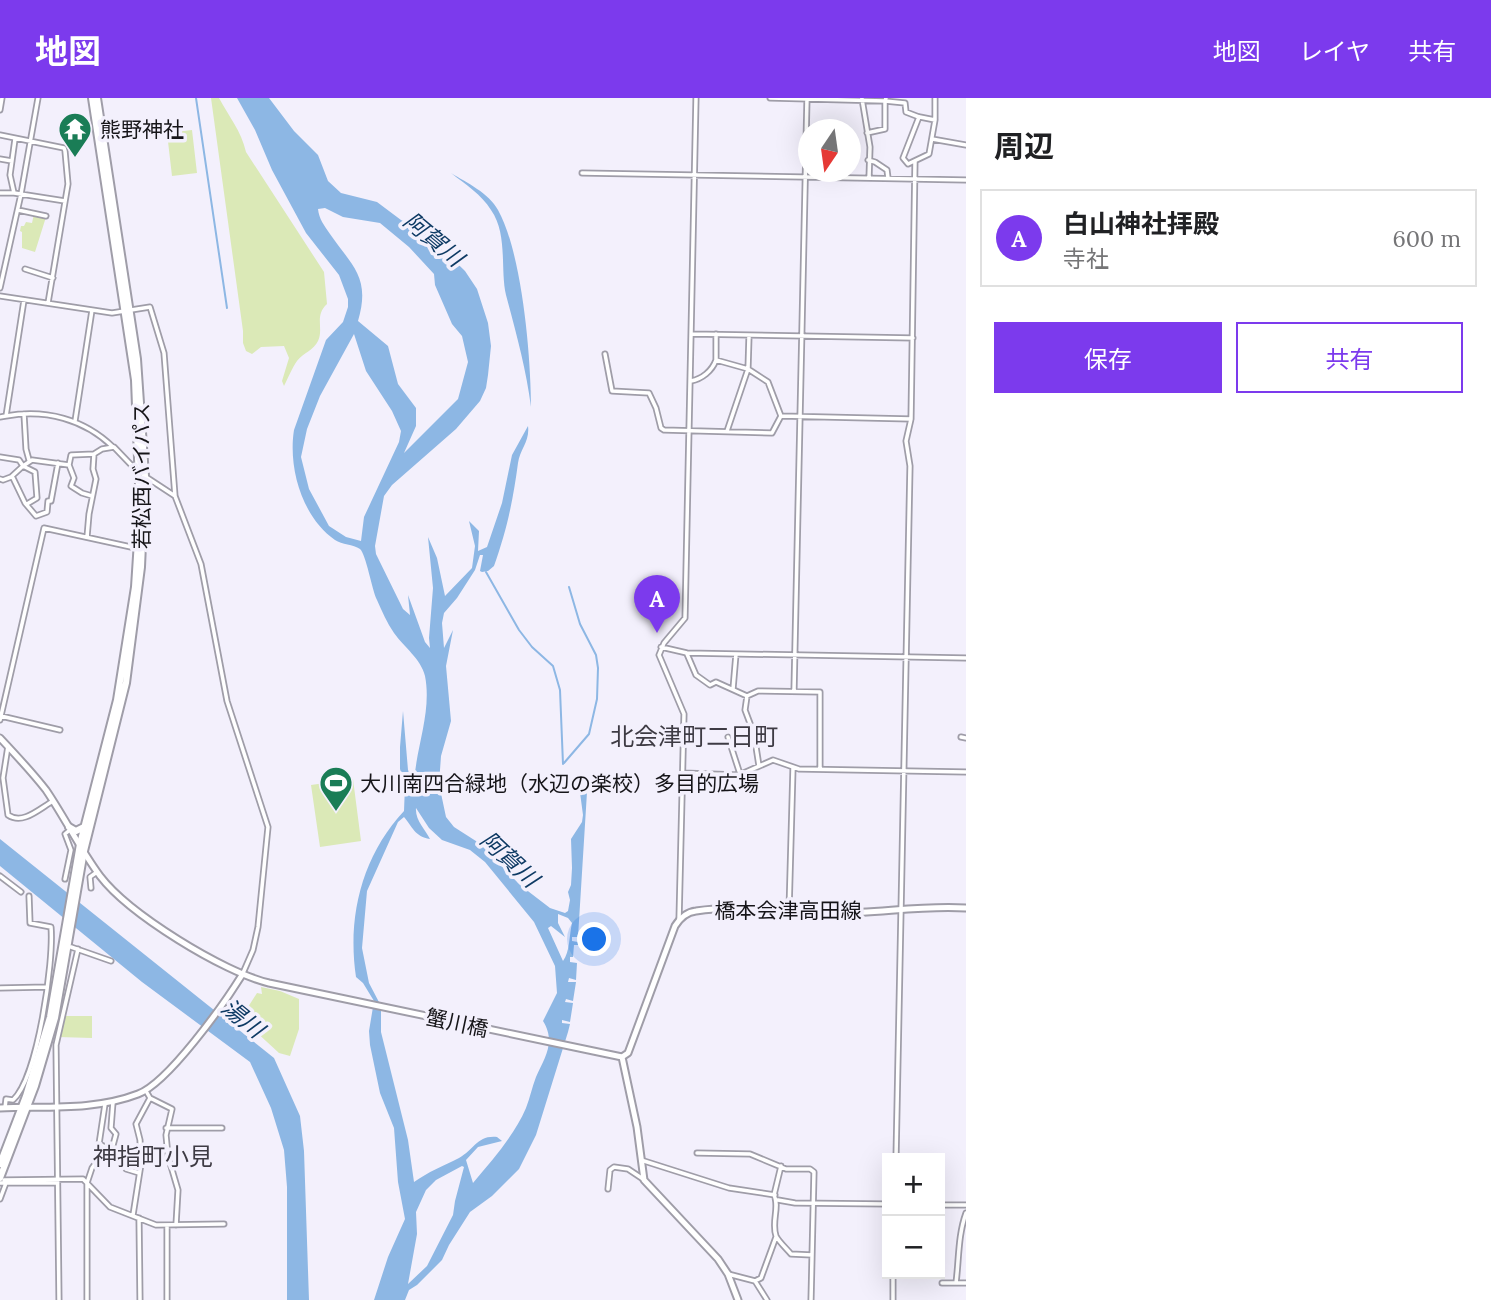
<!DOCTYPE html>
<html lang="ja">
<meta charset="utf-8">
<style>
body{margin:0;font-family:Lora,"Noto Sans JP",serif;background:#f2f2f2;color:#202124}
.controls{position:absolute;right:21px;bottom:21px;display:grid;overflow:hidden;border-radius:0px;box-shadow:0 7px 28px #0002}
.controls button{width:63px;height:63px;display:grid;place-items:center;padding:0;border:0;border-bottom:2px solid #e0e0e0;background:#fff;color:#202124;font:35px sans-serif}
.compass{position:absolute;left:798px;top:21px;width:63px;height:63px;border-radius:50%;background:#fff;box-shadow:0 7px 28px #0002;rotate:193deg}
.you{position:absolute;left:595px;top:842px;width:24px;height:24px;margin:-18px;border:5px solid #fff;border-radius:50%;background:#1a73e8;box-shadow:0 0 0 10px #1a73e833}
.badge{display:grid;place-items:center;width:46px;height:46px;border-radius:50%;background:#7c3aed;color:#fff;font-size:23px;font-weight:700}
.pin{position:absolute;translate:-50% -58px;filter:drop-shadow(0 2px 4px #0008)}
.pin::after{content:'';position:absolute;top:37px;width:24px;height:21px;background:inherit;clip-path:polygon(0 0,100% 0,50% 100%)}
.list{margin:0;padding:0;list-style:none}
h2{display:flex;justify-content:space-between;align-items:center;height:91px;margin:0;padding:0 28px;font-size:30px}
h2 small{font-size:23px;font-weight:400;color:#757577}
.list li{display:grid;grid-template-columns:46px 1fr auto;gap:21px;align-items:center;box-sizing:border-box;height:98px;margin:0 14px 14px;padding:0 14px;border:2px solid #e0e0e0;border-radius:0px}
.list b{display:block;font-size:26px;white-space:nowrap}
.list p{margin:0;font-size:23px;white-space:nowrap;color:#757577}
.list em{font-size:23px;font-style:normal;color:#757577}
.actions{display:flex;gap:14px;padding:21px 28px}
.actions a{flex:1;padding:16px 0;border:2px solid #7c3aed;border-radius:0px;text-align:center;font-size:24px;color:#7c3aed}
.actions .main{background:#7c3aed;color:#fff}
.map{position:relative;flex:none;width:966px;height:1202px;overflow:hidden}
header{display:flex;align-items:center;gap:42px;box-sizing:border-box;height:98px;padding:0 35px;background:#7c3aed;color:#fff}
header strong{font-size:33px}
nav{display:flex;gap:38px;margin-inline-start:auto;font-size:24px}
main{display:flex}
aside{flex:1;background:#fff}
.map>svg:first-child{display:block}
.green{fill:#dbe9b7}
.water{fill:#8db7e4;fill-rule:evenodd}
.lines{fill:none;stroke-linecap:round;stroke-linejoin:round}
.stream{stroke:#8db7e4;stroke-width:2}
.minor-casing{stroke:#9f9da8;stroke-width:7}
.major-casing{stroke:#9f9da8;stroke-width:9}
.highway-casing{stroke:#9f9da8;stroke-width:10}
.minor{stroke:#fff;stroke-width:3.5}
.major{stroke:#fff;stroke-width:5}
.highway{stroke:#fff;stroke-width:6}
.labels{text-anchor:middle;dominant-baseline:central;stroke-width:7;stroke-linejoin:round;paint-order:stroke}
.poi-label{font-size:21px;fill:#161519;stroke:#f3f0fc;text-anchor:start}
.street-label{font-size:21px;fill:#161519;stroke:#f3f0fc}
.water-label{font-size:23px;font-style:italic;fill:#0e3a64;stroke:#f3f0fc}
.quarter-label{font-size:24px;fill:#3e3b44;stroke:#f3f0fc}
</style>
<header>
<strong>地図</strong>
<nav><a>地図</a><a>レイヤ</a><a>共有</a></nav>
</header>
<main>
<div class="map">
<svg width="966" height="1202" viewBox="0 0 966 1202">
<rect width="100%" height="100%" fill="#f3f0fc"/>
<path class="green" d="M211 0H219C229 19 241 32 246 54L324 174 327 206C314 218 324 230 318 243 314 252 303 255 297 263 292 270 288 280 284 288L282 283 289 260 284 248 261 249 252 256 246 253 243 245V233Z
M192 32 197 75 172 78 167 35Z
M34 116 46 119 35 154 22 150V134L20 133 21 128H24L26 124 32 125Z
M353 681 361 743 320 749 311 687Z
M261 889 280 893 299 901V931L290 958 279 955 241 920 257 895 262 896Z
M65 918H92V940L58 939Z"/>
<path class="water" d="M237 0H269L294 33 318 57 328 83 341 95 377 104 401 122 425 134 465 173 477 191 488 225 491 248 488 277 486 290 480 303 456 331 392 387 384 398 375 448 376 456 403 511 410 517 408 497 425 544 430 550 429 540 433 490 428 439 437 460 445 498 472 470 475 448 469 423 479 433 478 453 487 449 502 405 512 357 528 328C530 343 520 351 518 365 513 403 507 431 494 468L488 473 482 474 480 473 483 457H480L475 472 457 500 444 515 442 525 444 550 453 532 446 568 451 623 441 658 439 686 446 719 454 729 479 745 520 787 550 810 565 815 568 813 570 802 568 794 571 787 572 770 571 741 582 724 583 717 579 687 588 678 578 839H572V843L578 844V847H574L573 859H570V864L577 865 576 882 569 880 568 884H576L573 903 566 901 565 904 573 905 570 924 562 922V925L570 926 568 934 536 1037 519 1071 492 1098 470 1114 449 1147 442 1162 417 1187 409 1192 405 1202H374L388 1159 405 1121 398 1084 394 1030 380 995 370 947 369 933 374 903 363 885 356 879C347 819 362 758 404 713L405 687 400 671V649L403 613 408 672 414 685C416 649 432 614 425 578 421 561 404 549 394 535 387 525 382 513 377 502 372 492 366 456 360 451 353 446 342 447 335 442 302 419 288 370 294 332L326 242 343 224 348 209V201L339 177 306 135 272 72 255 32ZM325 110 343 119 380 125 409 149 434 176 435 187 452 226 462 238 468 264 458 301 404 355 416 328V310L398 286 388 248 358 223C371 179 352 168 330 136 324 127 319 121 318 111ZM354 236 366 273 392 313 401 333 399 344 364 419 361 443 346 439 329 428 309 391 301 359 307 331 320 298ZM416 710 429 730 442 742 470 752 485 764 534 824 555 868 557 895 543 923C556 944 545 959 536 979 532 989 530 1000 526 1010 514 1038 492 1062 473 1085L466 1062 478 1049 502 1043 497 1039C477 1037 474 1052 459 1060 443 1068 428 1074 414 1084L408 1042 381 934V908L369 885 362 850 367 793 398 724 404 719C412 728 415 739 430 741 425 731 415 722 416 710ZM558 816 568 820 572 825C569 838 570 854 563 863L548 830 551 828 565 839 558 825ZM462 1068 464 1069 455 1103 453 1117 427 1168 408 1186 417 1136 416 1114 426 1092 436 1082Z
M451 75C467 85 489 95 498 112 522 155 531 258 531 309 526 270 516 235 506 197 500 171 508 136 491 112 482 97 465 86 451 75Z
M0 741 274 960 300 1018 304 1053 309 1202H287V1089L284 1052 271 1010 250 964 142 884 0 768Z"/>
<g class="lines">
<path class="stream" d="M196 0 227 210
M486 474 519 532 532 549 553 568 560 592 563 666
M564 665 589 636 597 601 598 570 596 557 580 526 569 489"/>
<defs>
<path id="minor" d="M770 0 885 3 886 0
M862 1 870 49 869 80
M0 12 2 0
M920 19 935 22
M867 35 885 31V3L905 5 906 14 919 19 903 60 908 66 929 56 935 22V0
M0 37 64 50 65 53 68 86 48 205
M15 41 10 77 14 95 65 103
M932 41 966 47
M0 61 12 63
M868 62 875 64 887 72 888 80
M582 75 966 82
M0 95H14
M18 112 46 118
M25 171 53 180
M0 190 21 96 38 0
M0 198 112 215 150 209 164 255 175 398 201 466 227 603 268 729 258 829 253 852 243 875
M692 236 913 240
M716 236V262L748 271 749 238
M605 256 612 293 649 295 656 310 661 330 664 332 772 335 781 318 768 284 748 271 727 333
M691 283C702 281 712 273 716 262
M24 316 26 351 29 362
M6 318C46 311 84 321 113 349
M781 318 911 321
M0 319 6 318 24 202
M75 323 92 212
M0 359 19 362 23 368 32 362 69 367 71 357 94 356 102 351 114 349 137 373
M69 367 74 380 71 388 82 395 92 398
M11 379 23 368 35 374 37 400 27 406
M146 379 175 398
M0 381 3 382 11 379 13 380 25 405 36 418 47 414 48 403H51L58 365
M87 439 89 416 96 381 93 371 94 356
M661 549 687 555 966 560
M687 556 696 577 710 587 716 584 747 598
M733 591 736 556
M794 593 807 0
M1 618 60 632
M0 622 44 430 131 449
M728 639 740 676
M961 639 966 640
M8 648 3 680 8 717C23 727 39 711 53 703
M759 668 754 636 745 612 747 598 758 593 820 594V671
M683 675 739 677 773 662 799 671 966 674
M0 778 21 794
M65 781 71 752 65 736 71 731
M91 790 90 779 97 774
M789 813 793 670
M679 822 684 616 659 557 664 545 685 520 696 0
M71 849 111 863
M0 890 47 889
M146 993 150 1000 172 1011 166 1037 168 1058 178 1092 176 1127
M105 1006 99 1046 124 1058 141 1057
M5 1010 6 1001 13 1002C38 979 54 863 51 829L30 825 29 798
M166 1030H222
M112 1051 116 1036 111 1030 113 1004
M697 1055 750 1056 786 1071H810L814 1074 811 1202
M124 1058 126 1071 139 1075
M896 1060 910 368 906 343 911 321 915 63
M641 1062 729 1090 775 1097
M781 1068 774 1097C780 1109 771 1124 776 1138 779 1144 787 1151 791 1156L812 1157
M4 1082 83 1081 110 1109 156 1127 224 1126
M0 1085H57
M608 1091 610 1072 614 1069 628 1071 643 1081
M0 1101 6 1085
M778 1102 795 1105 887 1106
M940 1107H966
M133 1117 141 1066 140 1042 136 1026 150 1000
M139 1120 140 1202
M728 1176 755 1183 761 1180 776 1139
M755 1183 767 1202
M942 1185H966
M956 1185C959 1161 958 1137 966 1115
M59 1202 56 947 78 851
M87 1202V1085L92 1070 107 1049
M167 1202V1127
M893 1202V1176"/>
<path id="major" d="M0 640C16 657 32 674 46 692 65 720 80 751 100 778 129 816 223 874 269 885L622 959 637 1029 644 1082 718 1161 728 1176 738 1202
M622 959 628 955 675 828C680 820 687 814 696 813 738 806 793 814 837 815 880 815 923 807 966 810
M0 1010C45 1008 94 1013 138 996 168 985 224 906 242 877"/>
<path id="highway" d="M69 729 76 733 84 729
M0 1066 26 998 50 919 80 746 117 602 135 489 140 412 135 282 92 0
M0 1080 35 988 55 920 84 753 126 585 141 469 145 378 137 261 97 0"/>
</defs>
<use href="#minor" class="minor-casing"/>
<use href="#major" class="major-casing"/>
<use href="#highway" class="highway-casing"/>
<use href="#minor" class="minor"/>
<use href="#major" class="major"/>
<use href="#highway" class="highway"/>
</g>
<defs>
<symbol id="temple-pin" viewBox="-11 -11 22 30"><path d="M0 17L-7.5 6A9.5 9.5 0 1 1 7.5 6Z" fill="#1a7d56" stroke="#f3f0fc"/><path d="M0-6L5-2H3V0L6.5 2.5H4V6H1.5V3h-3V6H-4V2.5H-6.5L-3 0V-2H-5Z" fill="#fff"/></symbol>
<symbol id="stadium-pin" viewBox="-11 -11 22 30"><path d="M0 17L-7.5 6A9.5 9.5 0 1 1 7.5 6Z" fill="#1a7d56" stroke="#f3f0fc"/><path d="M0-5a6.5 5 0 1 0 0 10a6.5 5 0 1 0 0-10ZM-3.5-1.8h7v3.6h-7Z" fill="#fff"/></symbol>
</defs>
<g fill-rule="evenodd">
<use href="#temple-pin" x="56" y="12" width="38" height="52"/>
<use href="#stadium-pin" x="317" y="666" width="38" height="52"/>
</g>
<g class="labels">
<g class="poi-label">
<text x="100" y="31">熊野神社</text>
<text x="360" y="685">大川南四合緑地（水辺の楽校）多目的広場</text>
</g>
<g class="street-label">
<text transform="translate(141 378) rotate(-90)">若松西バイパス</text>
<text x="788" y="812">橋本会津高田線</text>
<text transform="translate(457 925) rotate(12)">蟹川橋</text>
</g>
<g class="water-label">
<text transform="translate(434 141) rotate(40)">阿賀川</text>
<text transform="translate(510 761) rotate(43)">阿賀川</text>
<text transform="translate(243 920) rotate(39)">湯川</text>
</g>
<g class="quarter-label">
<text x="694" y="638">北会津町二日町</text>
<text x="153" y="1058">神指町小見</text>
</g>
</g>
</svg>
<div class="controls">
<button>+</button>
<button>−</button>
</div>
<svg class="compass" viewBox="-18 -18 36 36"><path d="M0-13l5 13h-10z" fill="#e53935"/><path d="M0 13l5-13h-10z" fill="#757577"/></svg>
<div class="you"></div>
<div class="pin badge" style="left:657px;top:535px">A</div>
</div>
<aside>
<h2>周辺<small></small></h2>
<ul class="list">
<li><span class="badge">A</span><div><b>白山神社拝殿</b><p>寺社</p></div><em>600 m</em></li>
</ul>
<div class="actions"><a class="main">保存</a><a>共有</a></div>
</aside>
</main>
